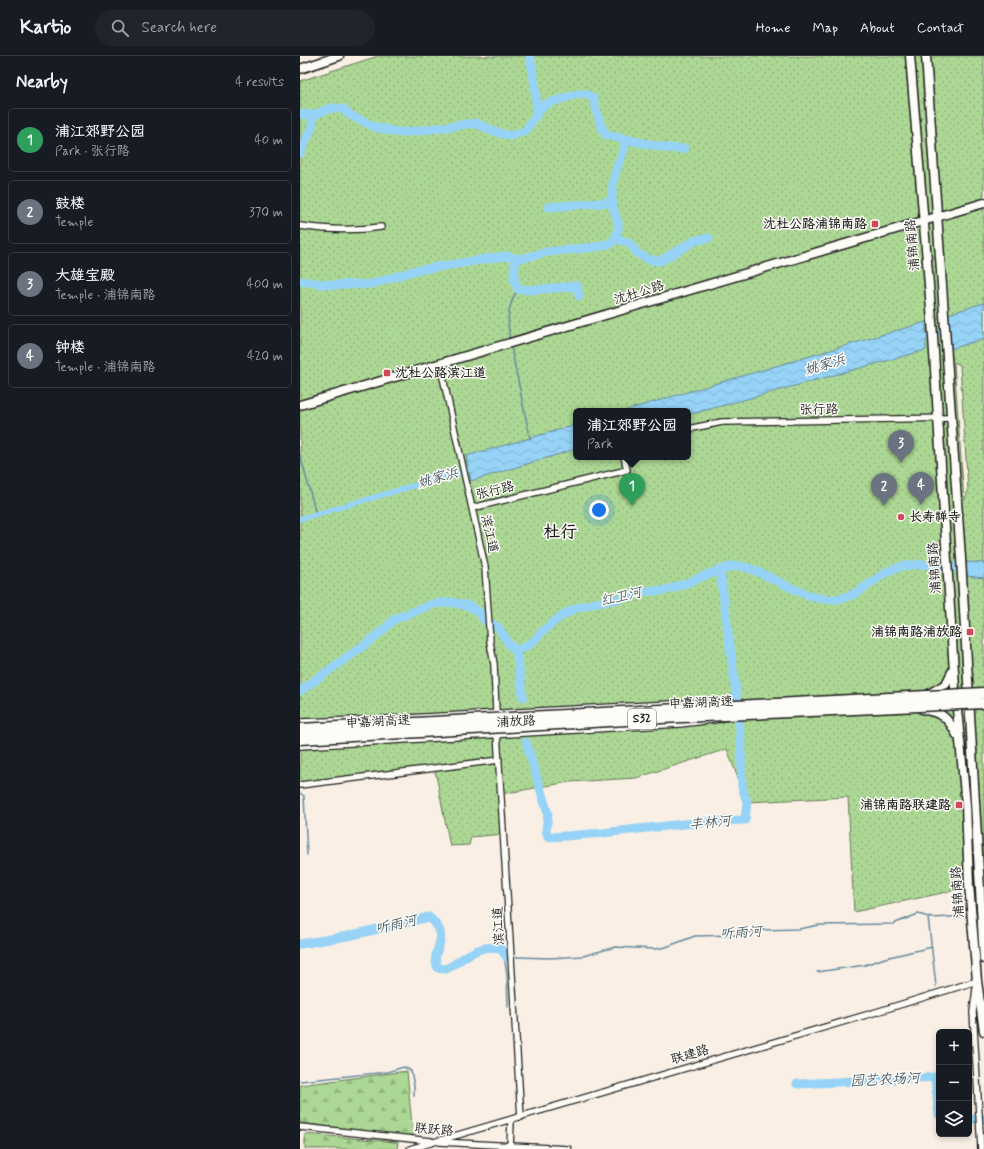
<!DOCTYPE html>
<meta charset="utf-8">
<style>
body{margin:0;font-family:Mynerve,"LXGW WenKai TC",sans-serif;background:#20242c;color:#f1f3f6}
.controls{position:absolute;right:12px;bottom:12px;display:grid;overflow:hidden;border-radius:6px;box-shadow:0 2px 6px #0003}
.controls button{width:36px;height:36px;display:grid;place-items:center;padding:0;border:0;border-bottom:1px solid #363941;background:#171b24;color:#f1f3f6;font:20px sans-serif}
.you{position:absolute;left:299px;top:454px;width:14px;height:14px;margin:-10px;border:3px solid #fff;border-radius:50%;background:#1a73e8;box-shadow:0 0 0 6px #1a73e833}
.badge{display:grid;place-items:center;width:26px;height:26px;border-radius:50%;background:#2563eb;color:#fff;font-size:13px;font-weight:700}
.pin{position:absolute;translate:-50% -33px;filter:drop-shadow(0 1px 2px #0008)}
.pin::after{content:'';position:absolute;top:21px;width:14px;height:12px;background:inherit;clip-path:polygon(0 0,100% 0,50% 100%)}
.popup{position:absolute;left:273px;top:352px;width:118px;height:52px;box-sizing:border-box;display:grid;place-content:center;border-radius:6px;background:#171b24;filter:drop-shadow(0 1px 3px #0005);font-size:13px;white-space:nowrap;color:#9ea1a6}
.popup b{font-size:15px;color:#f1f3f6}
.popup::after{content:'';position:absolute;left:50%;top:100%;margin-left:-8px;border:8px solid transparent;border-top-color:#171b24}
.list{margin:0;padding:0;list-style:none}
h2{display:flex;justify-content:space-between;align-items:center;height:52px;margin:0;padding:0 16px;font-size:17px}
h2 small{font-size:13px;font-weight:400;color:#9ea1a6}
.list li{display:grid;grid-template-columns:26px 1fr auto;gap:12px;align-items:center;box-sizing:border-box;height:64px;margin:0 8px 8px;padding:0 8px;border:1px solid #363941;border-radius:6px}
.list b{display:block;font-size:15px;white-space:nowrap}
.list p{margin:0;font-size:13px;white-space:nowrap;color:#9ea1a6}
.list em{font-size:13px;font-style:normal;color:#9ea1a6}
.icon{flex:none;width:22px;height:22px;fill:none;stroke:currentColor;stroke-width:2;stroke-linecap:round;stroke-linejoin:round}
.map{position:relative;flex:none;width:684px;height:1093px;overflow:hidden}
header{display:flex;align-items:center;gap:24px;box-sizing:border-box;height:56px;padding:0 20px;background:#171b24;border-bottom:1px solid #363941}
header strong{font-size:19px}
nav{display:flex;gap:22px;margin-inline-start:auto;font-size:14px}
.search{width:280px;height:36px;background:#20242c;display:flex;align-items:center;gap:10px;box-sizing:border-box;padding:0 14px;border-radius:22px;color:#9ea1a6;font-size:15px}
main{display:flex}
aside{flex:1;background:#171b24}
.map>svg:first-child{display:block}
.forest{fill:url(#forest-firs);stroke:#647a58}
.park{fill:url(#park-dots);stroke:#647a58;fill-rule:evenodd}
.water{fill:url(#water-waves);stroke:#658a9f}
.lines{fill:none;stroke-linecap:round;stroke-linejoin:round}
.stream{stroke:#658a9f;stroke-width:1.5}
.canal{stroke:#96d3f7;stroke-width:5.5}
.river{stroke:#96d3f7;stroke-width:9}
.street-casing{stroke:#1c1c1c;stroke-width:8}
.secondary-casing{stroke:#1c1c1c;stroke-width:11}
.street{stroke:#fdfcf7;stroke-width:5.5}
.secondary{stroke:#fdfcf7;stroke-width:8}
.highway-bridge-casing{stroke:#1c1c1c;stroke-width:13;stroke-linecap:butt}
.highway-bridge{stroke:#fdfcf7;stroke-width:10}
.poi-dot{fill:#d1495b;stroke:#fdfcf7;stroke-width:1.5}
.labels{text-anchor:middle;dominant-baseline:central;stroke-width:3;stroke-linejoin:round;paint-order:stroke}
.shield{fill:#fdfcf7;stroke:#605f5e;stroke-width:1}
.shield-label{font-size:12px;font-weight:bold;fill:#1c1c1c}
.poi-label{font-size:13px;font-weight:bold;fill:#1c1c1c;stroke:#fdfcf7;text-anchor:end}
.street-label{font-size:13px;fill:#1c1c1c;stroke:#fdfcf7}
.water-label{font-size:14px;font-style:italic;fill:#475c69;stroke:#fdfcf7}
.district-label{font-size:17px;font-weight:bold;fill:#1c1c1c;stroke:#fdfcf7}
</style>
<header>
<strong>Kartio</strong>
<div class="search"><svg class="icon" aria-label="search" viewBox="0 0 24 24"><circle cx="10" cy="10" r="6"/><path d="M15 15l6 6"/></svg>Search here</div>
<nav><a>Home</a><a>Map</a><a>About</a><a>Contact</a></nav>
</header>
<main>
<aside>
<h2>Nearby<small>4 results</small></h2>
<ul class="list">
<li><span class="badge" style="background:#2e9e5b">1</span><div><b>浦江郊野公园</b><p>Park · 张行路</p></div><em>40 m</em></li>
<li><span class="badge" style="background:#6b7280">2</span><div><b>鼓楼</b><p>Temple</p></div><em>370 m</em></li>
<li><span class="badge" style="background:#6b7280">3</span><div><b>大雄宝殿</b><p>Temple · 浦锦南路</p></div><em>400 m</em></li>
<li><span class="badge" style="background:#6b7280">4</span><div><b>钟楼</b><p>Temple · 浦锦南路</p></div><em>420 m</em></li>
</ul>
</aside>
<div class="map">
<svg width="684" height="1093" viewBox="0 0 684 1093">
<defs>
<pattern id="forest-firs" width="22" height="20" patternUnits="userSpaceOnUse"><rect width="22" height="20" fill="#acd794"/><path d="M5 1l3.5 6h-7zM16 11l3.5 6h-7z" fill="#93b87f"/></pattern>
<pattern id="park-dots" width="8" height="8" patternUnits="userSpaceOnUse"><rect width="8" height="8" fill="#acd794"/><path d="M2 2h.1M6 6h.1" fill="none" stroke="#93b87f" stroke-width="1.8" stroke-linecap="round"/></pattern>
<pattern id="water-waves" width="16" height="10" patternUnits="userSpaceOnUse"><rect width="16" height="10" fill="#96d3f7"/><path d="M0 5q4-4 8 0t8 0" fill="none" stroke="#81b5d3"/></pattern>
</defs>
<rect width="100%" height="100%" fill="#f9efe4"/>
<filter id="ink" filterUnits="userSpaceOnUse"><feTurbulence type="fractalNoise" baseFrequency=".025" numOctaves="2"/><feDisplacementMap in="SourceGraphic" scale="8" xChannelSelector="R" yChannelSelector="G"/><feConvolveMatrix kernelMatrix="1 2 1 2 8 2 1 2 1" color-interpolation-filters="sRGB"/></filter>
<g filter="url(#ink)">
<path class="forest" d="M107 1015 113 1081 0 1067V1029Z
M5 1078 98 1086 97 1093H5Z"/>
<path class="park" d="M78 0H684V828L554 856 548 741 447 746 427 693 336 722 269 726 201 738 204 778 171 781 169 789 150 790 135 714 0 729V25ZM654 306 660 309 668 435 664 444ZM276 355H388V401H276Z"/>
<path class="water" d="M684 247V283L650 293 648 258Z
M626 266V294L388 359V355H323Z
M276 369V393L171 425 166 400Z
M667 506 684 507V522L667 520Z"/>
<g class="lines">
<path class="stream" d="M210 285C207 266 207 250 218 233
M211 291 230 382
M0 398 16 458
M0 737 4 740 7 799
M628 861 636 930
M204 897 207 920 208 951
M216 901 250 902 283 900 315 891 355 893 366 891 395 880 437 879 462 874 499 873 519 869 593 868 618 858 632 862 667 860
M517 916 565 909 585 902 632 891
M0 1025 87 1016 104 1011 111 1015 114 1029V1040"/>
<path class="canal" d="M619 283 657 272
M0 463 174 412"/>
<path class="river" d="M230 0 235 29 237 58
M0 58 13 59 31 52 43 53 50 59 75 71 100 77 175 67 196 76 210 80 225 75 241 52 248 47 278 38H286L293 42 301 70 306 79 367 92 385 93
M0 97 12 71 13 59
M248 151 313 146
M315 182 329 187 338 198 350 204 360 205 396 184 409 182
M215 203 214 223 218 233 234 234 277 230 279 240
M0 225 31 229 72 228 113 215 198 201 207 200 219 203 247 196 295 191 312 187C326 164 312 163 312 142 312 133 314 120 317 111 320 102 326 93 325 84
M216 594 223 641
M0 635 74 582 95 563 133 548 151 546 172 551 180 557 184 564 198 571 211 591 216 594C231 590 233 585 243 575 251 568 262 559 272 554 289 546 309 546 328 541 334 540 338 536 345 535 352 534 359 536 366 534 389 528 411 515 434 510 450 506 499 541 524 543 565 546 572 516 603 510 629 505 658 513 684 514
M226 686 248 758 246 774 248 781C314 779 379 765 445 764L447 746 442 731 441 688 435 628 420 515
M0 888 48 880 129 861C155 884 128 892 138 912L146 913C166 902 176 888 200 892L207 901
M497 1028 635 1021 639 1059
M669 1063H675
M683 1063H684"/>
<defs>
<path id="street" d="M0 170C27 174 54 175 81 171
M140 308 185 511 190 586 194 608 196 656
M388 373 422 366 651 362
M172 452 327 414 324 401
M0 666 87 663 409 646 420 647
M197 678 221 1061
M0 690 380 668 421 663
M0 729 199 704
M0 1071 131 1085
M140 1086 268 1093
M110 1093 573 957 677 925 673 956 681 1093
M210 1093 211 1064"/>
<path id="secondary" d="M610 0 632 265 655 632 666 749 669 828 677 925 684 975
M626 0 661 502 684 903
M0 13 39 0
M0 349 684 147
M629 638 646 628 653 614
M622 653C642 657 647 660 657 679"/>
</defs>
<use href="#street" class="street-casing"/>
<use href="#secondary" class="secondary-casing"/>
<use href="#street" class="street"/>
<use href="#secondary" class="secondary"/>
<defs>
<path id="highway-bridge" d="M0 673 684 637
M0 683 361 662 684 647"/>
</defs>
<use href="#highway-bridge" class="highway-bridge-casing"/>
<use href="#highway-bridge" class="highway-bridge"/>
</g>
</g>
<g class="poi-dot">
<rect x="571" y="164" width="8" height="8" rx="2"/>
<rect x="83" y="313" width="8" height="8" rx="2"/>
<circle cx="601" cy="461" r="4"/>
<rect x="666" y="572" width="8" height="8" rx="2"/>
<rect x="655" y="745" width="8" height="8" rx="2"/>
</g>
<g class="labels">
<rect class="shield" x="328" y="653" width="28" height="20" rx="3"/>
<g class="shield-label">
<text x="342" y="663">S32</text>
</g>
<g class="poi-label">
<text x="567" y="168">沈杜公路浦锦南路</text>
<text x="95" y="317" text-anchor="start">沈杜公路滨江道</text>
<text x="609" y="461" text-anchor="start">长寿禅寺</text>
<text x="662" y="576">浦锦南路浦放路</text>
<text x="651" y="749">浦锦南路联建路</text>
</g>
<g class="street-label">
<text transform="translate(613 189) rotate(-95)">浦锦南路</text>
<text transform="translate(339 237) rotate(-17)">沈杜公路</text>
<text transform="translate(519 354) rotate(-1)">张行路</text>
<text transform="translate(195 435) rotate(-14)">张行路</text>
<text transform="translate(189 478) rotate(78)">滨江道</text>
<text transform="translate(635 512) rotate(-94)">浦锦南路</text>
<text transform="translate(401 647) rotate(-2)">申嘉湖高速</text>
<text transform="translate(78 666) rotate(-3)">申嘉湖高速</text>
<text transform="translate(216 666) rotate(-3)">浦放路</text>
<text transform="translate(658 836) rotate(-94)">浦锦南路</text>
<text transform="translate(199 870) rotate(-93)">滨江道</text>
<text transform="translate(390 999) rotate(-16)">联建路</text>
<text transform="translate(134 1074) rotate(5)">联跃路</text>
</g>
<g class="water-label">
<text transform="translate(525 309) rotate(-16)">姚家浜</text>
<text transform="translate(138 422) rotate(-16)">姚家浜</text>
<text transform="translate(321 541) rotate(-13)">红卫河</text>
<text transform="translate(410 767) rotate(-5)">丰林河</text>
<text transform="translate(96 869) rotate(-13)">听雨河</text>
<text transform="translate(441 877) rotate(-4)">听雨河</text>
<text transform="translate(585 1024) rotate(-3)">园艺农场河</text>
</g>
<g class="district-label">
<text x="260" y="476">杜行</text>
</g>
</g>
</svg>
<div class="controls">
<button>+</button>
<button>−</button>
<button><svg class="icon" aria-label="layers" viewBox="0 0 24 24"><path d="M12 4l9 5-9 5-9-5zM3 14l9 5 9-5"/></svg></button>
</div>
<div class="you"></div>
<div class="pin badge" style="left:332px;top:450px;background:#2e9e5b">1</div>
<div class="popup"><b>浦江郊野公园</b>Park</div>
<div class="pin badge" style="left:584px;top:450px;background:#6b7280">2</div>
<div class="pin badge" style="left:601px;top:407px;background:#6b7280">3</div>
<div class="pin badge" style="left:621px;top:449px;background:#6b7280">4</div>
</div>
</main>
